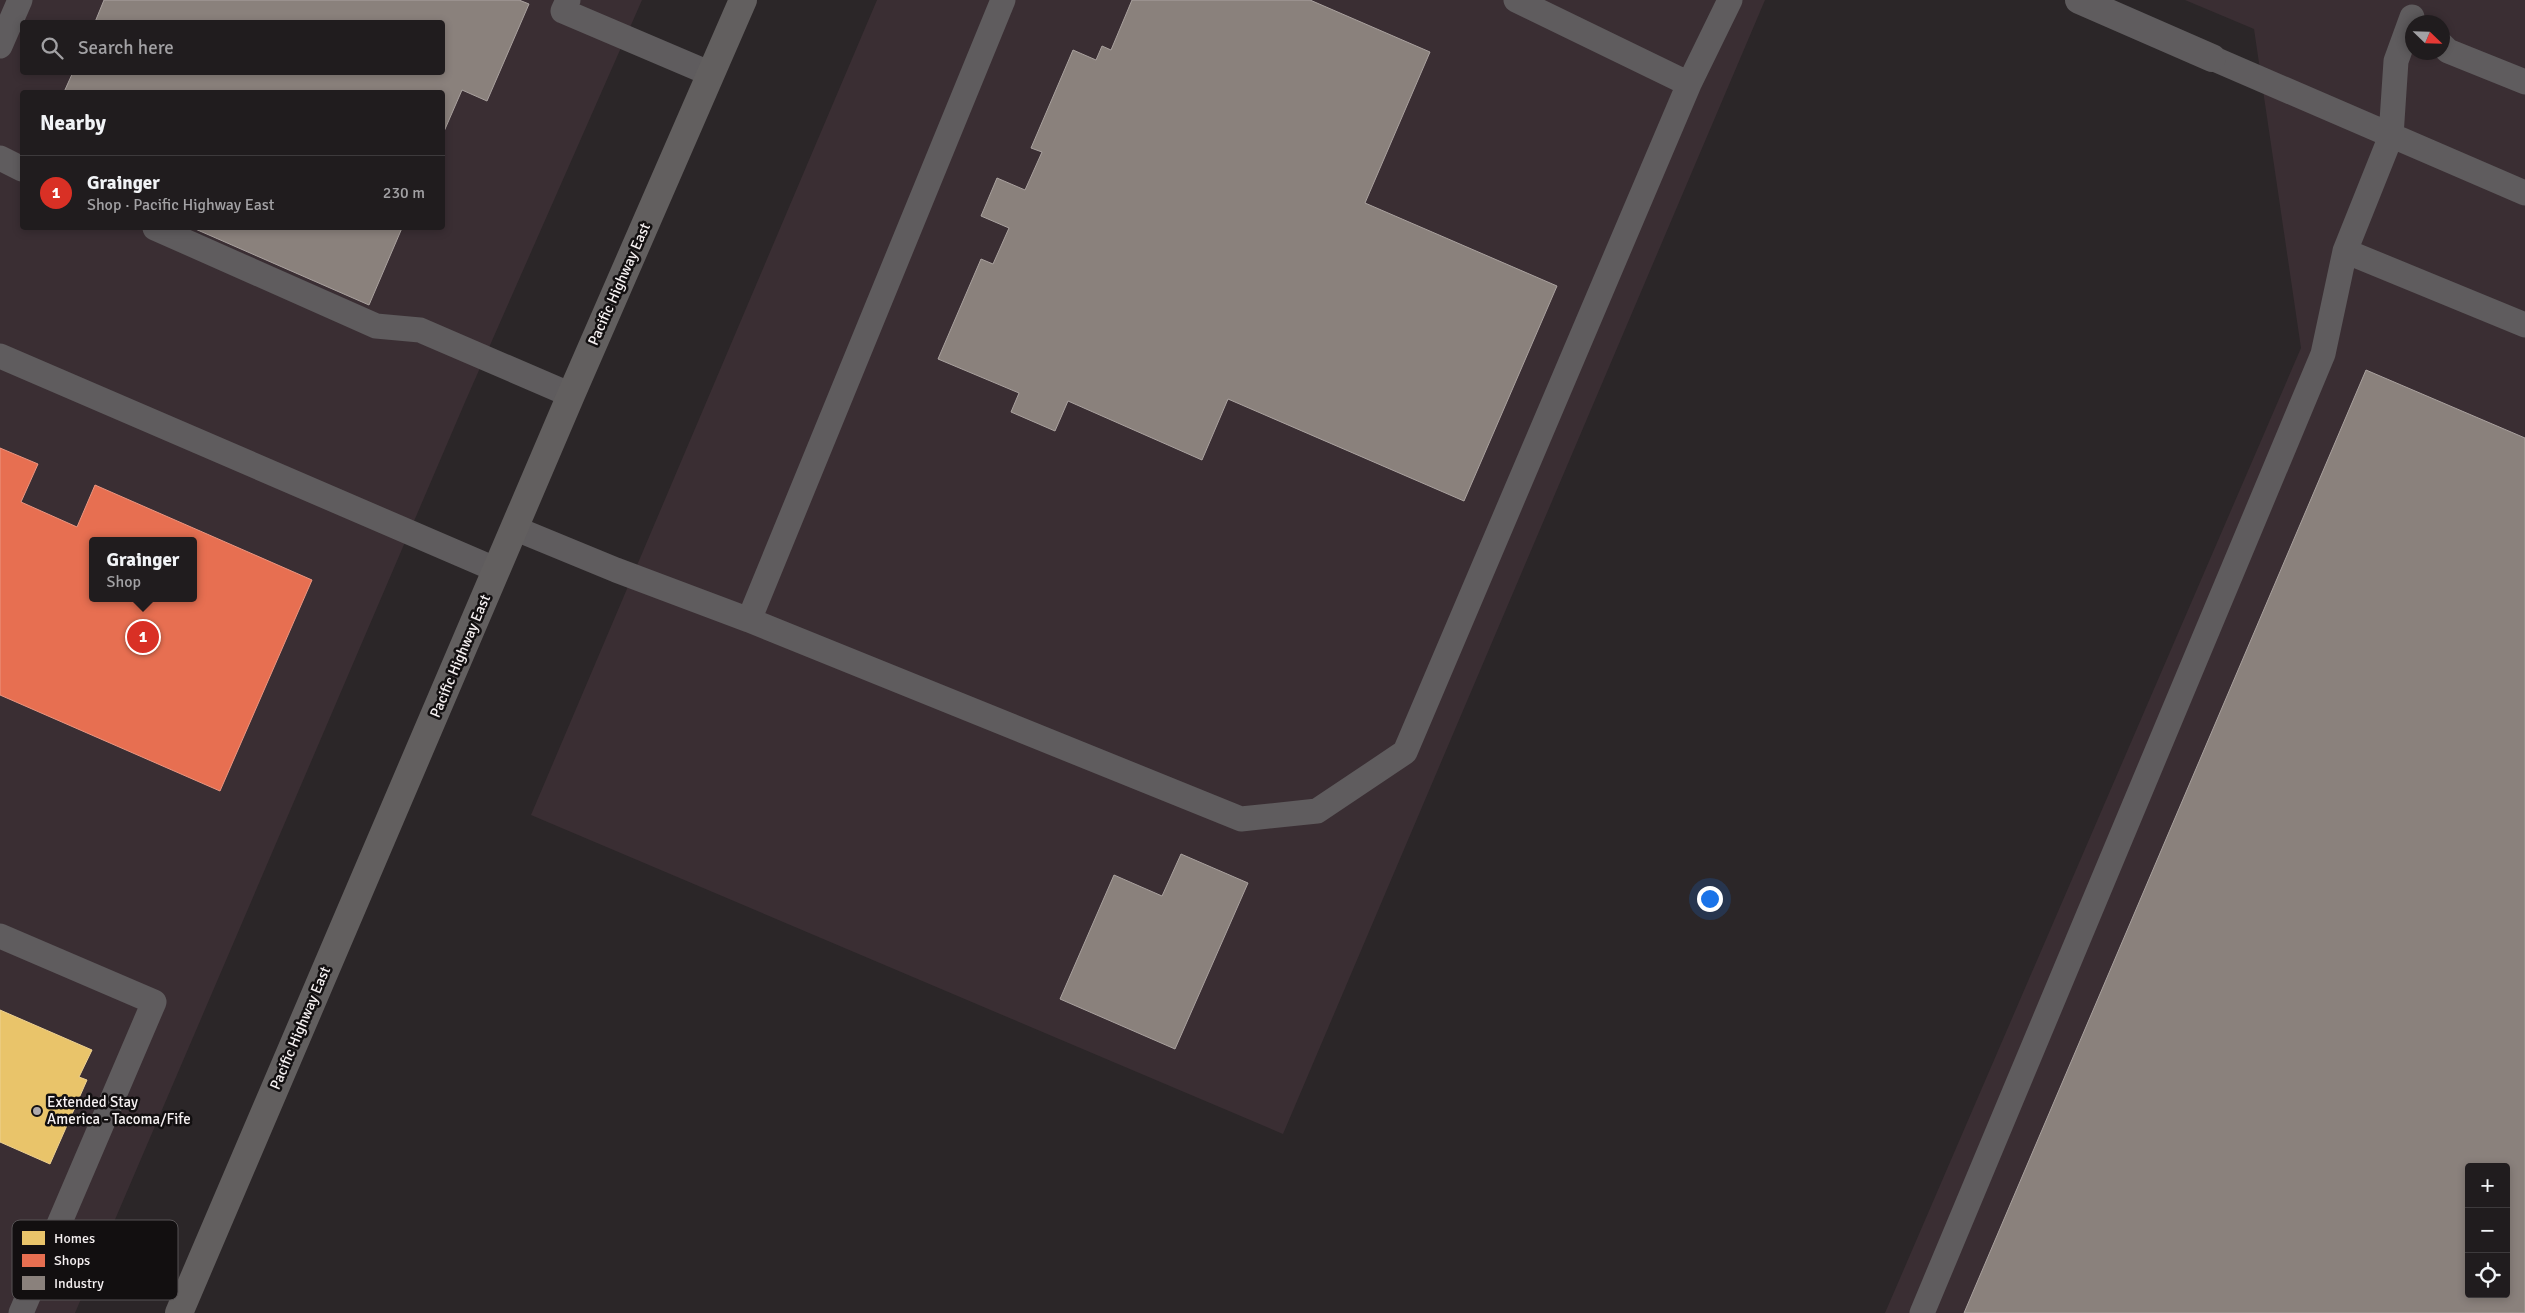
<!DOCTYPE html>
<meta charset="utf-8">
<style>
body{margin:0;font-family:Signika,sans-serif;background:#2d292b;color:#f1f3f6}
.controls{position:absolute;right:15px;bottom:15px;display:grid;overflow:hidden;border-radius:5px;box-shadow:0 2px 8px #0003}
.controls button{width:45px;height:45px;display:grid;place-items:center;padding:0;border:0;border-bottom:1px solid #3d3a3c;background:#201c1e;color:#f1f3f6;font:25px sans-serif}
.compass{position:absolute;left:2405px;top:15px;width:45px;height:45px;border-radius:50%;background:#201c1e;box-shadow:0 2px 8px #0003;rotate:113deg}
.you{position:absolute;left:1709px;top:898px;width:18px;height:18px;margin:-12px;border:4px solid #fff;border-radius:50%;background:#1a73e8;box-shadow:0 0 0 8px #1a73e833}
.badge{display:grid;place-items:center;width:32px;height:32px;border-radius:50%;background:#d93025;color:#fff;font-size:16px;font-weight:700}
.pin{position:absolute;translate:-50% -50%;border:2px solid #fff;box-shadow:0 1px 5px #0006}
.popup{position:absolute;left:89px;top:537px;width:108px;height:65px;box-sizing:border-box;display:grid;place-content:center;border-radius:5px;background:#201c1e;filter:drop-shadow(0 1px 4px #0005);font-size:16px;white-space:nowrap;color:#a2a1a4}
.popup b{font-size:19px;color:#f1f3f6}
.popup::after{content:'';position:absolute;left:50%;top:100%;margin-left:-10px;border:10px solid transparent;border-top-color:#201c1e}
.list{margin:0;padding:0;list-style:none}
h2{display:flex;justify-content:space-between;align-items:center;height:65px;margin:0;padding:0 20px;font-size:21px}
h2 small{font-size:16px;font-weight:400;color:#a2a1a4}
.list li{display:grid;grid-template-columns:32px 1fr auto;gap:15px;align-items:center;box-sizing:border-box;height:75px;padding:0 20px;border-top:1px solid #3d3a3c}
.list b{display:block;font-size:19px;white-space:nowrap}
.list p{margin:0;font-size:16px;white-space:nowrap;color:#a2a1a4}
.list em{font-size:16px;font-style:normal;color:#a2a1a4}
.icon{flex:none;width:28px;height:28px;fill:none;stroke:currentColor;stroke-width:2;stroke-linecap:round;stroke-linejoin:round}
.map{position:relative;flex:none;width:2525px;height:1313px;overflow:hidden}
.search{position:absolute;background:#201c1e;box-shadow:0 2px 8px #0003;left:20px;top:20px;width:425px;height:55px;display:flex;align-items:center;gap:12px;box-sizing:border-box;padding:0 18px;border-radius:5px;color:#a2a1a4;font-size:19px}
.panel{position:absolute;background:#201c1e;box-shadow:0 2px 8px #0003;left:20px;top:90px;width:425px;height:140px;border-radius:5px}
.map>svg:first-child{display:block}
.built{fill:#3a2e33;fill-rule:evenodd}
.homes{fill:#e9c46a;stroke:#edd192}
.shops{fill:#e76f51;stroke:#eb9681;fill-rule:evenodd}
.industry{fill:#8a817c;stroke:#aaa29f;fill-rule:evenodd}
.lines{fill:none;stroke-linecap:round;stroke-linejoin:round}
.lane{stroke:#5f5c5e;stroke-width:25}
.street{stroke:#5f5c5e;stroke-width:28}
.secondary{stroke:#625f5f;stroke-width:28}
.poi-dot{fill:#aea9ab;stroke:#120f10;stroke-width:2}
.labels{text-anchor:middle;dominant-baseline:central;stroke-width:5;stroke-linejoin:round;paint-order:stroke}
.street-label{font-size:15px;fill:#f5f0f1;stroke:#120f10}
.poi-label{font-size:15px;fill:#f5f0f1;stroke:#120f10;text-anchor:start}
.key{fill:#120f10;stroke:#565254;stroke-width:1}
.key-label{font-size:14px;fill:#f5f0f1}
</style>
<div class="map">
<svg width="2525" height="1313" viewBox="0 0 2525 1313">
<rect width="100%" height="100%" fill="#2b2628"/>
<path class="built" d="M0 0H642L465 402 75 1313H0ZM22 22H442V72H22ZM22 92H442V228H22ZM93 541H193V598H93Z
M877 0H1765L1283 1134 531 815Z
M2185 0H2525V1313H1885L2301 348 2254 29ZM2412 22H2442V52H2412ZM2469 1167H2506V1294H2469Z"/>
<path class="homes" d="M0 1010 92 1050 79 1077 87 1080 50 1164 0 1142Z"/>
<path class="shops" d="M0 448 38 464 21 502 77 527 95 485 312 580 220 791 0 695ZM93 541H193V598H93Z"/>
<path class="industry" d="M104 0H519L529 4 487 101 462 90 442 136V92H64L73 72H442V22H95Z
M1132 0H1310L1430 52 1365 203 1557 286 1464 501 1228 399 1202 460 1068 401 1055 431 1011 412 1019 393 938 359 981 259 993 264 1009 228 981 216 997 178 1025 190 1042 152 1031 148 1073 50 1096 60 1102 46 1111 50Z
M193 228H402L369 305Z
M2366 370 2525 438V1313H1964ZM2469 1167H2506V1294H2469Z
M1181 854 1248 883 1175 1049 1060 999 1114 875 1162 896Z"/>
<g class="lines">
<path class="lane" d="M568 0 563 11 711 74
M1516 0 1689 84
M2442 45 2448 51 2525 82
M0 46 20 0
M2212 58 2525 193
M0 158 22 169
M155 228 376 326 420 330 571 395
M2345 251 2525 325
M0 356 497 570
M514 528 616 570 749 620 1241 819 1317 811 1405 752 1689 84 1730 0
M749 620 1003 0
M0 936 154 1002 21 1313
M1922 1313 2323 354 2345 251 2391 136 2396 61 2412 17"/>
<path class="street" d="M2079 0 2212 58"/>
<path class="secondary" d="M179 1313 571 395 743 0"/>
</g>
<circle class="poi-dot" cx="37" cy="1111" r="5"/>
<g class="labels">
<g class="street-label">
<text transform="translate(619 284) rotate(-66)">Pacific Highway East</text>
<text transform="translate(460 656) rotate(-67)">Pacific Highway East</text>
<text transform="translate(300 1028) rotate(-67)">Pacific Highway East</text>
</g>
<g class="poi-label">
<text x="47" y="1102">Extended Stay<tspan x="47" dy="17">America - Tacoma/Fife</tspan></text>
</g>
</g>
<rect x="12" y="1220" width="166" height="80" rx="8" class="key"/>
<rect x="22" y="1231" width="23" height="14" fill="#e9c46a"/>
<rect x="22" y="1254" width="23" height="13" fill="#e76f51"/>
<rect x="22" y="1276" width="23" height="14" fill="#8a817c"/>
<g class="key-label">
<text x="54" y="1243">Homes</text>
<text x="54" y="1265">Shops</text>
<text x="54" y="1288">Industry</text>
</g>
</svg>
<div class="controls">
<button>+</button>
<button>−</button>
<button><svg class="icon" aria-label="locate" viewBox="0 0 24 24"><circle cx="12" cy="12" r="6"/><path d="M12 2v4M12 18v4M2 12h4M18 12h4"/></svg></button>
</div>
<svg class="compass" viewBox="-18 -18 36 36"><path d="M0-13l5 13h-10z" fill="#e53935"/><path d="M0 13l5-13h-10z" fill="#a2a1a4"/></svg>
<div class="you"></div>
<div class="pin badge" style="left:143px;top:637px">1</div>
<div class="popup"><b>Grainger</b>Shop</div>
<div class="search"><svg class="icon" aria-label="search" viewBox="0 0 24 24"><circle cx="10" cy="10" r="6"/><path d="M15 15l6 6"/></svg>Search here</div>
<section class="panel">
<h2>Nearby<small></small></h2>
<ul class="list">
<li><span class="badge">1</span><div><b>Grainger</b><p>Shop · Pacific Highway East</p></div><em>230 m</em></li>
</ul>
</section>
</div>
